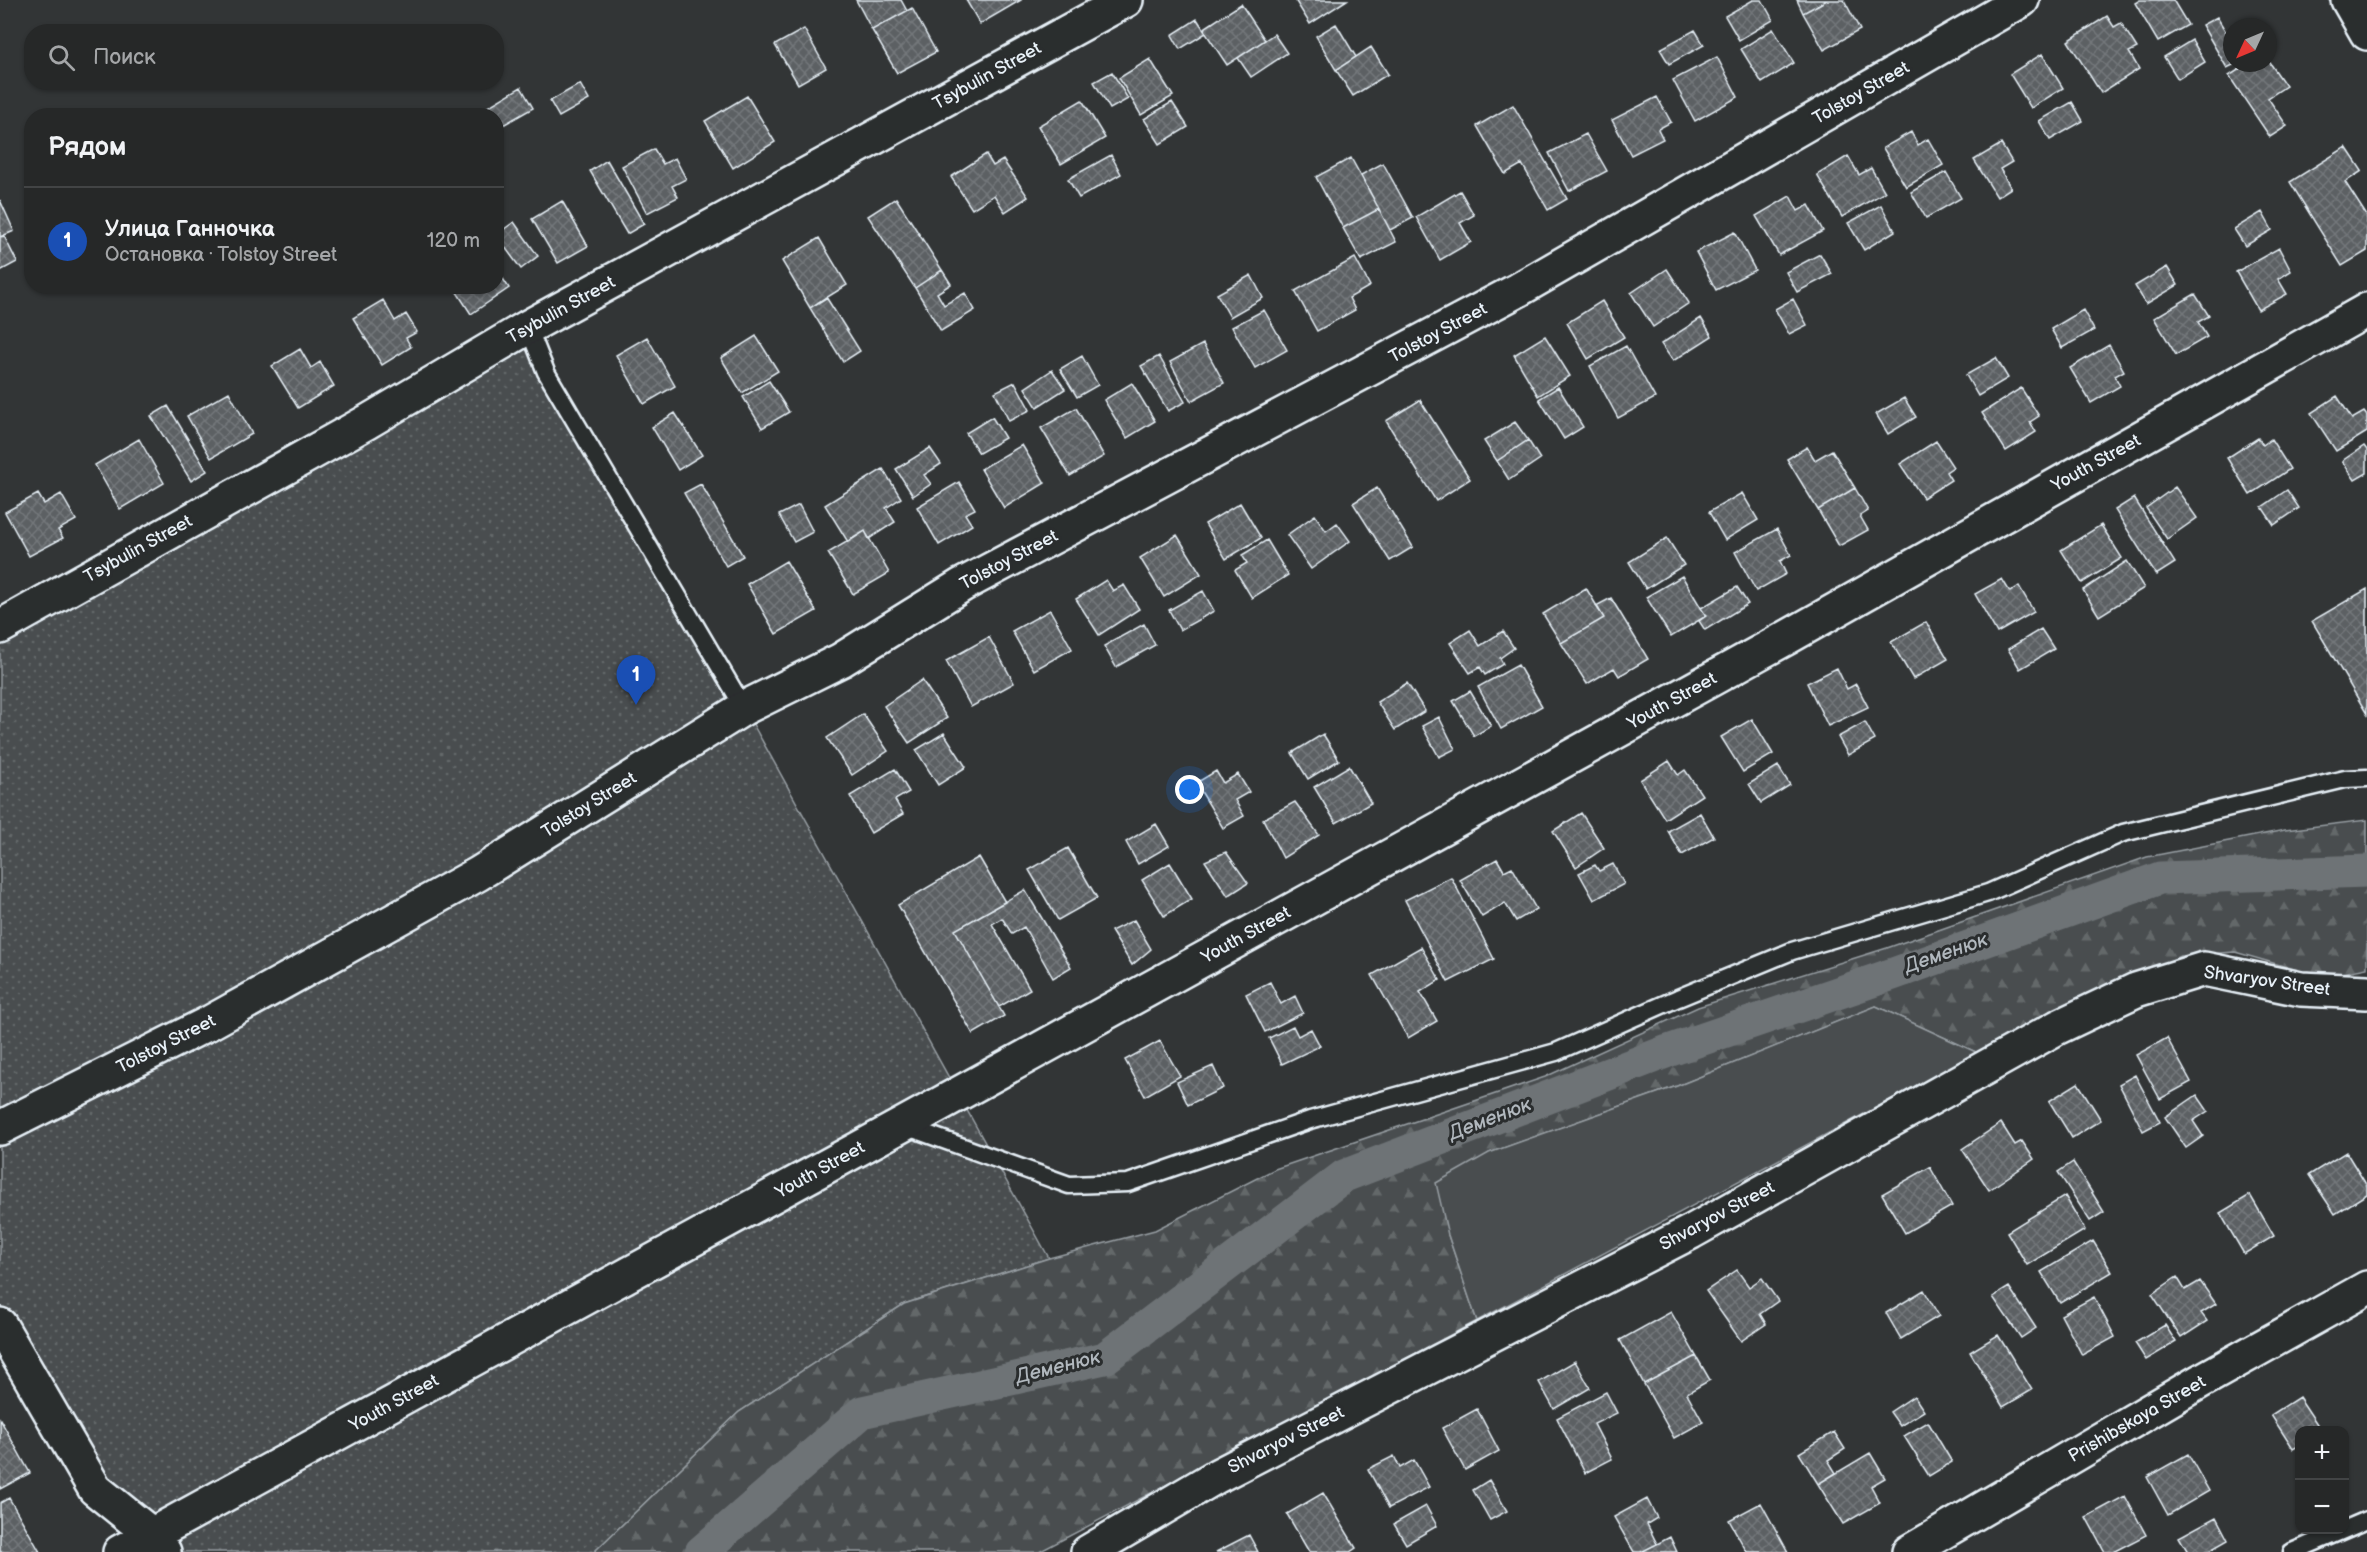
<!DOCTYPE html>
<html lang="ru">
<meta charset="utf-8">
<style>
body{margin:0;font-family:"Balsamiq Sans",sans-serif;background:#323434;color:#f1f3f6}
.controls{position:absolute;right:18px;bottom:18px;display:grid;overflow:hidden;border-radius:12px;box-shadow:0 2px 4px #0004}
.controls button{width:54px;height:54px;display:grid;place-items:center;padding:0;border:0;border-bottom:2px solid #424445;background:#262828;color:#f1f3f6;font:30px sans-serif}
.compass{position:absolute;left:2223px;top:18px;width:54px;height:54px;border-radius:50%;background:#262828;box-shadow:0 2px 4px #0004;rotate:226deg}
.you{position:absolute;left:1190px;top:790px;width:21px;height:21px;margin:-15px;border:4px solid #fff;border-radius:50%;background:#1a73e8;box-shadow:0 0 0 9px #1a73e833}
.badge{display:grid;place-items:center;width:39px;height:39px;border-radius:50%;background:#db2777;color:#fff;font-size:20px;font-weight:700}
.pin{position:absolute;translate:-50% -50px;filter:drop-shadow(0 2px 3px #0008)}
.pin::after{content:'';position:absolute;top:32px;width:21px;height:18px;background:inherit;clip-path:polygon(0 0,100% 0,50% 100%)}
.list{margin:0;padding:0;list-style:none}
h2{display:flex;justify-content:space-between;align-items:center;height:78px;margin:0;padding:0 24px;font-size:26px}
h2 small{font-size:20px;font-weight:400;color:#a4a6a8}
.list li{display:grid;grid-template-columns:39px 1fr auto;gap:18px;align-items:center;box-sizing:border-box;height:108px;padding:0 24px;border-top:2px solid #424445}
.list b{display:block;font-size:22px;white-space:nowrap}
.list p{margin:0;font-size:20px;white-space:nowrap;color:#a4a6a8}
.list em{font-size:20px;font-style:normal;color:#a4a6a8}
.icon{flex:none;width:33px;height:33px;fill:none;stroke:currentColor;stroke-width:2;stroke-linecap:round;stroke-linejoin:round}
.map{position:relative;flex:none;width:2367px;height:1552px;overflow:hidden}
.search{position:absolute;background:#262828;box-shadow:0 2px 4px #0004;left:24px;top:24px;width:480px;height:66px;display:flex;align-items:center;gap:15px;box-sizing:border-box;padding:0 21px;border-radius:24px;color:#a4a6a8;font-size:22px}
.panel{position:absolute;background:#262828;box-shadow:0 2px 4px #0004;left:24px;top:108px;width:480px;height:186px;border-radius:24px}
.map>svg:first-child{display:block}
.grass{fill:url(#grass-dots);stroke:#989fa4;stroke-width:1.5}
.forest{fill:url(#forest-firs);stroke:#989fa4;stroke-width:1.5}
.green{fill:#494d4f;stroke:#989fa4;stroke-width:1.5}
.lines{fill:none;stroke-linecap:round;stroke-linejoin:round}
.canal{stroke:#6e7376;stroke-width:33}
.building{fill:url(#building-cross-hatch);stroke:#e8f1f8;stroke-width:1.5}
.service-casing{stroke:#e8f1f8;stroke-width:21}
.minor-casing{stroke:#e8f1f8;stroke-width:38}
.service{stroke:#2a2d2e;stroke-width:16}
.minor{stroke:#2a2d2e;stroke-width:33}
.labels{text-anchor:middle;dominant-baseline:central;stroke-width:6;stroke-linejoin:round;paint-order:stroke}
.street-label{font-size:18px;fill:#e8f1f8;stroke:#2a2d2e}
.water-label{font-size:20px;font-style:italic;fill:#b1b8be;stroke:#2a2d2e}
</style>
<div class="map">
<svg width="2367" height="1552" viewBox="0 0 2367 1552">
<defs>
<pattern id="grass-dots" width="8" height="8" patternUnits="userSpaceOnUse" patternTransform="scale(1.5)"><rect width="8" height="8" fill="#494d4f"/><path d="M2 2h.1M6 6h.1" fill="none" stroke="#636769" stroke-width="1.8" stroke-linecap="round"/></pattern>
<pattern id="forest-firs" width="22" height="20" patternUnits="userSpaceOnUse" patternTransform="scale(1.5)"><rect width="22" height="20" fill="#494d4f"/><path d="M5 1l3.5 6h-7zM16 11l3.5 6h-7z" fill="#636769"/></pattern>
<pattern id="building-cross-hatch" width="8" height="8" patternUnits="userSpaceOnUse" patternTransform="scale(1.5)"><rect width="8" height="8" fill="#5c6063"/><path d="M0 0l8 8M0 8l8-8" fill="none" stroke="#73777a"/></pattern>
</defs>
<rect width="100%" height="100%" fill="#323536"/>
<filter id="ink" filterUnits="userSpaceOnUse"><feTurbulence type="fractalNoise" baseFrequency=".0167" numOctaves="2"/><feDisplacementMap in="SourceGraphic" scale="12" xChannelSelector="R" yChannelSelector="G"/><feConvolveMatrix kernelMatrix="1 2 1 2 8 2 1 2 1" color-interpolation-filters="sRGB"/></filter>
<g filter="url(#ink)">
<path class="grass" d="M528 327 744 708 1049 1258 904 1304 739 1412 594 1552H164L95 1489 0 1325V625Z"/>
<path class="forest" d="M2367 820V968L2322 977 2235 952 2180 956 1978 1053 1876 1006 1677 1086 1489 1153 1448 1235 1477 1321 1039 1552H594L739 1412 904 1304 1049 1258 1155 1230 1275 1169 1545 1077 1698 1007 1887 948 2147 857 2285 830Z"/>
<path class="green" d="M1876 1006 1978 1053 1477 1321 1448 1235 1436 1183 1489 1153 1677 1086Z"/>
<g class="lines">
<path class="canal" d="M701 1552 862 1412 1105 1358 1344 1176 1668 1051 1893 974 2160 878 2367 871"/>
</g>
<path class="building" d="M856 0H901L907 11 872 30Z
M966 0H1021L980 24Z
M1295 0H1347L1310 24Z
M1753 0H1762L1773 20 1739 40 1725 16Z
M1797 0H1827L1803 13Z
M1827 0H1844L1860 30 1824 50 1803 13Z
M2140 0H2173L2188 25 2158 42 2135 3Z
M1241 4 1265 40 1227 65 1203 29Z
M912 8 936 52 897 73 872 30Z
M2107 16 2114 27 2121 23 2137 48 2129 52 2139 69 2101 93 2068 41Z
M2217 17 2232 42V63H2237L2227 68 2202 25Z
M1197 19 1206 33 1180 49 1172 35Z
M1336 24 1356 57 1336 70 1316 36Z
M804 29 826 68 798 84 775 45Z
M1773 29 1794 63 1762 83 1741 49Z
M1695 30 1704 45 1669 64 1660 49Z
M1274 34 1287 53 1251 77 1238 58Z
M2192 40 2205 62 2178 79 2164 57Z
M1371 47 1388 74 1353 96 1336 70Z
M2042 54 2063 88 2031 108 2010 74Z
M1717 57 1738 97 1695 121 1673 80Z
M1150 59 1173 96 1141 115 1119 78Z
M2268 60 2286 86 2268 98 2287 126 2270 137 2229 76 2249 63H2268Z
M1112 72 1128 99 1110 109 1094 82Z
M580 84 589 100 559 117 550 101Z
M521 87 533 108 496 129V116H477L476 114Z
M747 96 775 142 733 168 705 121Z
M1657 97 1671 122 1658 129 1663 139 1631 155 1612 120Z
M1082 100 1105 138 1061 164 1038 126Z
M1172 102 1188 127 1160 144 1144 119Z
M2072 102 2083 121 2050 140 2039 121Z
M1513 105 1567 199 1548 210 1522 164 1505 174 1477 126Z
M1911 132 1918 145 1928 139 1943 165 1906 187 1883 148Z
M1586 134 1607 171 1569 191 1549 153Z
M2001 144 2012 162 2000 169 2011 188 1997 197 1974 160Z
M2346 147 2362 171 2345 182 2367 216V251L2342 266 2290 182Z
M654 149 663 164 675 158 686 179 672 186 678 197 647 213 622 166Z
M986 154 993 166 1003 160 1028 197 1005 212 994 195 972 209 951 177Z
M1111 155 1121 174 1079 198 1068 179Z
M1848 156 1859 175 1871 168 1885 192 1842 217 1817 175Z
M1351 158 1379 209 1343 228 1316 177Z
M607 160 644 224 627 234 590 171Z
M1383 163 1413 218 1390 230 1361 175Z
M1946 172 1961 198 1926 218 1911 192Z
M1460 191 1474 215 1460 223 1471 242 1440 260 1416 217Z
M1790 196 1798 211 1809 205 1823 231 1779 255 1756 216Z
M896 198 942 270 915 288 868 216Z
M0 200 14 231 0 237Z
M562 201 588 246 558 263 532 219Z
M1881 205 1895 231 1864 250 1848 223Z
M1379 209 1396 242 1361 260 1343 228Z
M2262 212 2272 230 2245 246 2234 229Z
M514 222 538 256 521 269 496 235Z
M1735 232 1755 270 1716 290 1696 252Z
M4 236 17 262 0 271V237Z
M819 238 847 285 810 308 782 261Z
M2279 248 2291 271 2278 279 2287 294 2258 310 2236 272Z
M1820 254 1832 274 1797 292 1786 272Z
M1355 258 1370 286 1349 298 1355 310 1317 331 1295 291Z
M2167 267 2178 285 2146 304 2135 286Z
M1667 269 1689 303 1653 327 1631 293Z
M942 270 951 284 937 293 944 305 965 293 975 310 941 331 915 288Z
M498 271 509 288 471 314 453 286H496Z
M1251 275 1263 298 1230 317 1217 294Z
M2195 294 2209 316 2198 322 2207 337 2176 355 2154 318Z
M826 297 860 351 843 362 810 308Z
M1793 299 1807 325 1789 334 1775 309Z
M383 300 395 321 406 314 417 332 406 338 411 347 382 365 353 318Z
M1602 301 1624 337 1588 359 1567 323Z
M1264 310 1287 350 1255 368 1232 327Z
M2083 310 2094 330 2062 348 2051 329Z
M1701 318 1712 336 1673 361 1661 344Z
M756 336 778 371 742 393 721 358Z
M1545 336 1570 376 1538 396 1514 355Z
M647 337 675 386 644 404 616 355Z
M1203 344 1224 383 1191 401 1170 362Z
M2109 345 2124 371 2115 376 2120 386 2091 403 2070 368Z
M1626 346 1655 398 1618 418 1590 366Z
M300 349 311 368 320 362 334 386 298 408 272 366Z
M1082 356 1098 385 1077 397 1060 369Z
M1159 356 1185 402 1168 411 1141 366Z
M1996 358 2008 378 1978 396 1966 375Z
M1052 370 1065 389 1037 407 1025 388Z
M769 381 789 412 762 428 743 397Z
M1015 382 1030 410 1009 421 995 392Z
M1132 383 1155 421 1127 438 1104 400Z
M1558 387 1583 427 1564 439 1539 399Z
M2021 388 2039 416 2030 422 2036 432 2006 451 1982 413Z
M229 392 252 434 211 458 187 416Z
M2337 396 2352 419 2364 412 2367 416V432L2336 451 2311 413Z
M1904 398 1916 417 1888 434 1876 414Z
M1420 400 1470 479 1436 501 1386 421Z
M168 406 207 471 191 481 151 416Z
M1076 408 1104 456 1070 476 1041 428Z
M675 413 702 455 678 470 652 427Z
M992 417 1005 438 979 453 966 433Z
M1515 422 1528 440 1497 461 1484 441Z
M2258 438 2263 445 2271 439 2290 469 2250 495 2227 458Z
M139 439 164 483 120 509 95 465Z
M1528 440 1540 459 1509 480 1497 461Z
M1936 441 1953 467 1946 472 1951 480 1923 498 1900 464Z
M1022 445 1045 483 1004 508 981 469Z
M2364 446 2367 450V473L2355 480 2342 461Z
M1807 447 1815 460 1832 450 1855 488 1818 510 1787 459Z
M930 448 941 464 924 475 931 484 913 496 896 469Z
M883 469 901 498 886 508 895 522 869 539 865 531 848 542 825 505Z
M959 482 975 509 965 514 972 525 939 545 917 507Z
M701 484 743 556 726 566 684 493Z
M2175 487 2197 518 2167 539 2146 508Z
M1377 488 1413 547 1390 561 1353 503Z
M1855 488 1868 511 1860 516 1868 530 1839 546 1818 510Z
M2287 490 2299 508 2274 525 2262 507Z
M1742 493 1758 520 1725 540 1709 512Z
M38 494 44 504 61 494 76 520 58 530 63 538 29 556 5 512Z
M2134 498 2175 563 2156 575 2115 510Z
M1240 503 1261 538 1226 559 1205 524Z
M799 505 813 532 794 542 779 515Z
M1315 515 1326 531 1337 523 1350 541 1311 569 1287 535Z
M2101 525 2122 558 2082 583 2061 550Z
M1777 529 1791 555 1780 561 1786 574 1756 591 1735 552Z
M865 531 889 573 853 594 828 553Z
M1177 535 1201 574 1164 597 1140 558Z
M1667 538 1684 565 1646 589 1629 562Z
M1267 540 1288 575 1252 598 1235 570 1247 563 1242 555Z
M786 561 816 611 776 634 747 584Z
M2127 561 2144 588 2099 616 2083 590Z
M1682 576 1706 616 1671 637 1646 597Z
M2002 579 2010 592 2019 586 2034 612 1997 633 1975 594Z
M1106 580 1113 591 1124 585 1139 609 1099 635 1076 599Z
M1737 587 1748 604 1705 630 1699 621 1706 616 1701 608Z
M1586 588 1604 618 1561 643 1543 614Z
M2367 589V714L2312 621Z
M1203 591 1214 611 1180 630 1169 610Z
M1611 598 1648 659 1619 676 1614 668 1587 684 1561 643 1604 618 1596 606Z
M1050 610 1072 649 1034 670 1012 631Z
M1926 622 1948 659 1913 679 1891 642Z
M1144 624 1155 645 1116 667 1104 646Z
M2041 629 2054 649 2020 669 2008 649Z
M1470 630 1480 646 1503 631 1514 648 1500 658 1503 664 1485 675 1480 667 1470 673 1450 643Z
M989 637 1014 683 971 707 946 661Z
M1518 665 1542 706 1501 729 1478 687Z
M1837 668 1847 689 1856 684 1868 707 1828 726 1807 683Z
M922 680 947 718 909 743 884 706Z
M1407 683 1425 711 1395 730 1377 702Z
M1470 691 1491 726 1474 736 1453 701Z
M863 714 888 751 852 775 827 738Z
M1439 717 1455 749 1439 757 1422 726Z
M1752 719 1773 754 1743 772 1721 737Z
M1865 722 1875 740 1848 755 1838 737Z
M944 733 966 767 938 785 916 750Z
M1323 734 1339 760 1308 779 1292 753Z
M1669 761 1678 775 1685 770 1702 795 1665 819 1640 780Z
M1349 766 1371 803 1336 823 1314 787Z
M1778 766 1790 785 1761 803 1749 784Z
M895 769 909 792 895 800 903 814 871 833 850 796Z
M1216 771 1223 783 1238 774 1249 792 1235 800 1244 816 1223 828 1196 783Z
M1295 802 1319 835 1283 858 1263 819Z
M1581 813 1604 848 1576 867 1553 831Z
M1700 813 1714 837 1682 855 1668 831Z
M1156 824 1169 846 1138 864 1126 842Z
M1068 848 1097 898 1058 920 1029 870Z
M1226 852 1248 883 1228 896 1205 861Z
M979 857 1005 902 955 930 1004 1016 973 1034 898 905Z
M1497 859 1504 871 1512 867 1536 909 1516 921 1505 903 1482 917 1460 880Z
M1170 863 1192 899 1164 916 1142 880Z
M1613 864 1624 884 1594 900 1579 873 1595 865 1599 871Z
M1451 877 1494 959 1448 982 1405 900Z
M1025 890 1071 967 1053 978 1024 927 1012 934 1002 918 992 924 1030 989 999 1007 955 930Z
M1134 920 1151 949 1132 965 1111 931Z
M1421 947 1440 980 1420 992 1437 1021 1408 1038 1372 975Z
M1270 982 1281 1004 1295 996 1303 1013 1265 1032 1246 994Z
M1293 1026 1298 1036 1311 1029 1320 1046 1282 1064 1269 1038Z
M2167 1038 2191 1082 2160 1099 2136 1055Z
M1160 1041 1180 1076 1145 1096 1125 1060Z
M1213 1066 1223 1088 1188 1105 1177 1082Z
M2135 1075 2160 1122 2143 1131 2119 1084Z
M2078 1083 2101 1120 2072 1138 2049 1101Z
M2197 1095 2208 1111 2193 1121 2203 1136 2186 1148 2165 1117Z
M2001 1123 2015 1145 2022 1141 2034 1159 1989 1190 1962 1149Z
M2346 1152 2367 1186V1194L2335 1214 2309 1175Z
M2073 1162 2104 1212 2090 1221 2058 1172Z
M1930 1167 1952 1206 1905 1233 1882 1194Z
M2250 1195 2274 1236 2244 1254 2220 1213Z
M2065 1196 2085 1230 2027 1265 2007 1232Z
M2093 1241 2112 1272 2060 1303 2041 1272Z
M1737 1270 1749 1287 1762 1278 1778 1301 1760 1314 1766 1324 1741 1341 1706 1291Z
M2177 1277 2185 1290 2200 1281 2216 1304 2201 1313 2207 1321 2181 1338 2152 1294Z
M2009 1287 2036 1328 2021 1338 1993 1297Z
M1924 1290 1939 1316 1901 1339 1886 1313Z
M2094 1297 2115 1337 2082 1355 2061 1315Z
M1671 1312 1696 1356 1644 1384 1620 1340Z
M2165 1325 2176 1342 2146 1360 2135 1343Z
M1998 1335 2032 1390 2003 1407 1970 1352Z
M1696 1356 1710 1380 1687 1393 1703 1422 1674 1438 1644 1384Z
M1575 1361 1590 1388 1554 1409 1539 1382Z
M1606 1392 1617 1413 1594 1424 1612 1459 1585 1473 1557 1418Z
M1914 1396 1924 1411 1900 1426 1890 1412Z
M2299 1397 2321 1430H2300V1445L2293 1449 2271 1415Z
M1477 1409 1499 1451 1465 1470 1442 1428Z
M0 1419 30 1473 0 1489Z
M1928 1422 1952 1462 1929 1476 1904 1436Z
M1834 1432 1845 1449 1828 1460 1836 1473 1818 1484 1799 1453Z
M1870 1453 1885 1478 1871 1486 1880 1503 1843 1524 1818 1484Z
M2188 1454 2209 1491 2168 1515 2147 1477Z
M1394 1456 1400 1468 1414 1460 1429 1487 1389 1508 1368 1469Z
M1489 1480 1507 1511 1490 1520 1473 1490Z
M1323 1493 1356 1548 1350 1552H1309L1287 1514Z
M2125 1496 2146 1535 2113 1552H2105L2086 1517Z
M9 1498 40 1552H0V1503Z
M1647 1499 1657 1518 1647 1524 1657 1544 1641 1552H1634L1614 1517Z
M1761 1503 1788 1552H1747L1729 1520Z
M1426 1506 1437 1526 1406 1544 1394 1524Z
M2216 1517 2228 1540 2207 1552H2188L2179 1537Z
M1249 1535 1258 1552H1216Z
M1670 1537 1677 1552H1641L1657 1544Z"/>
<g class="lines">
<defs>
<path id="service" d="M528 327 546 372 744 708
M902 1125 1069 1185 1128 1183 1310 1120 1556 1052 1678 998 1792 951 1988 893 2123 833 2345 779 2367 778
M2292 1552 2367 1520"/>
<path id="minor" d="M2348 0 2367 33
M0 627 367 422 528 327 1126 0
M0 1128 209 1023 478 874 744 708 841 660 962 585 1518 290 2022 0
M0 1325 95 1489 152 1535 164 1552
M120 1552 902 1125 1788 637 2367 310
M1088 1552 1217 1476 1691 1232 2058 1027 2136 990 2204 969 2301 989 2367 992
M1909 1552 2199 1382 2367 1288"/>
</defs>
<use href="#service" class="service-casing"/>
<use href="#minor" class="minor-casing"/>
<use href="#service" class="service"/>
<use href="#minor" class="minor"/>
</g>
</g>
<g class="labels">
<g class="street-label">
<text transform="translate(987 76) rotate(-29)">Tsybulin Street</text>
<text transform="translate(1861 93) rotate(-30)">Tolstoy Street</text>
<text transform="translate(561 310) rotate(-29)">Tsybulin Street</text>
<text transform="translate(1438 333) rotate(-28)">Tolstoy Street</text>
<text transform="translate(2096 463) rotate(-29)">Youth Street</text>
<text transform="translate(138 549) rotate(-29)">Tsybulin Street</text>
<text transform="translate(1009 560) rotate(-28)">Tolstoy Street</text>
<text transform="translate(1672 701) rotate(-29)">Youth Street</text>
<text transform="translate(589 805) rotate(-32)">Tolstoy Street</text>
<text transform="translate(1246 935) rotate(-29)">Youth Street</text>
<text transform="translate(2267 981) rotate(8)">Shvaryov Street</text>
<text transform="translate(166 1044) rotate(-27)">Tolstoy Street</text>
<text transform="translate(820 1170) rotate(-29)">Youth Street</text>
<text transform="translate(1717 1216) rotate(-28)">Shvaryov Street</text>
<text transform="translate(394 1403) rotate(-29)">Youth Street</text>
<text transform="translate(2137 1419) rotate(-30)">Prishibskaya Street</text>
<text transform="translate(1286 1440) rotate(-27)">Shvaryov Street</text>
</g>
<g class="water-label">
<text transform="translate(1946 953) rotate(-19)">Деменюк</text>
<text transform="translate(1490 1119) rotate(-21)">Деменюк</text>
<text transform="translate(1058 1367) rotate(-14)">Деменюк</text>
</g>
</g>
</svg>
<div class="controls">
<button>+</button>
<button>−</button>
</div>
<svg class="compass" viewBox="-18 -18 36 36"><path d="M0-13l5 13h-10z" fill="#e53935"/><path d="M0 13l5-13h-10z" fill="#a4a6a8"/></svg>
<div class="you"></div>
<div class="pin badge" style="left:636px;top:705px;background:#1a4fb4">1</div>
<div class="search"><svg class="icon" aria-label="search" viewBox="0 0 24 24"><circle cx="10" cy="10" r="6"/><path d="M15 15l6 6"/></svg>Поиск</div>
<section class="panel">
<h2>Рядом<small></small></h2>
<ul class="list">
<li><span class="badge" style="background:#1a4fb4">1</span><div><b>Улица Ганночка</b><p>Остановка · Tolstoy Street</p></div><em>120 m</em></li>
</ul>
</section>
</div>
